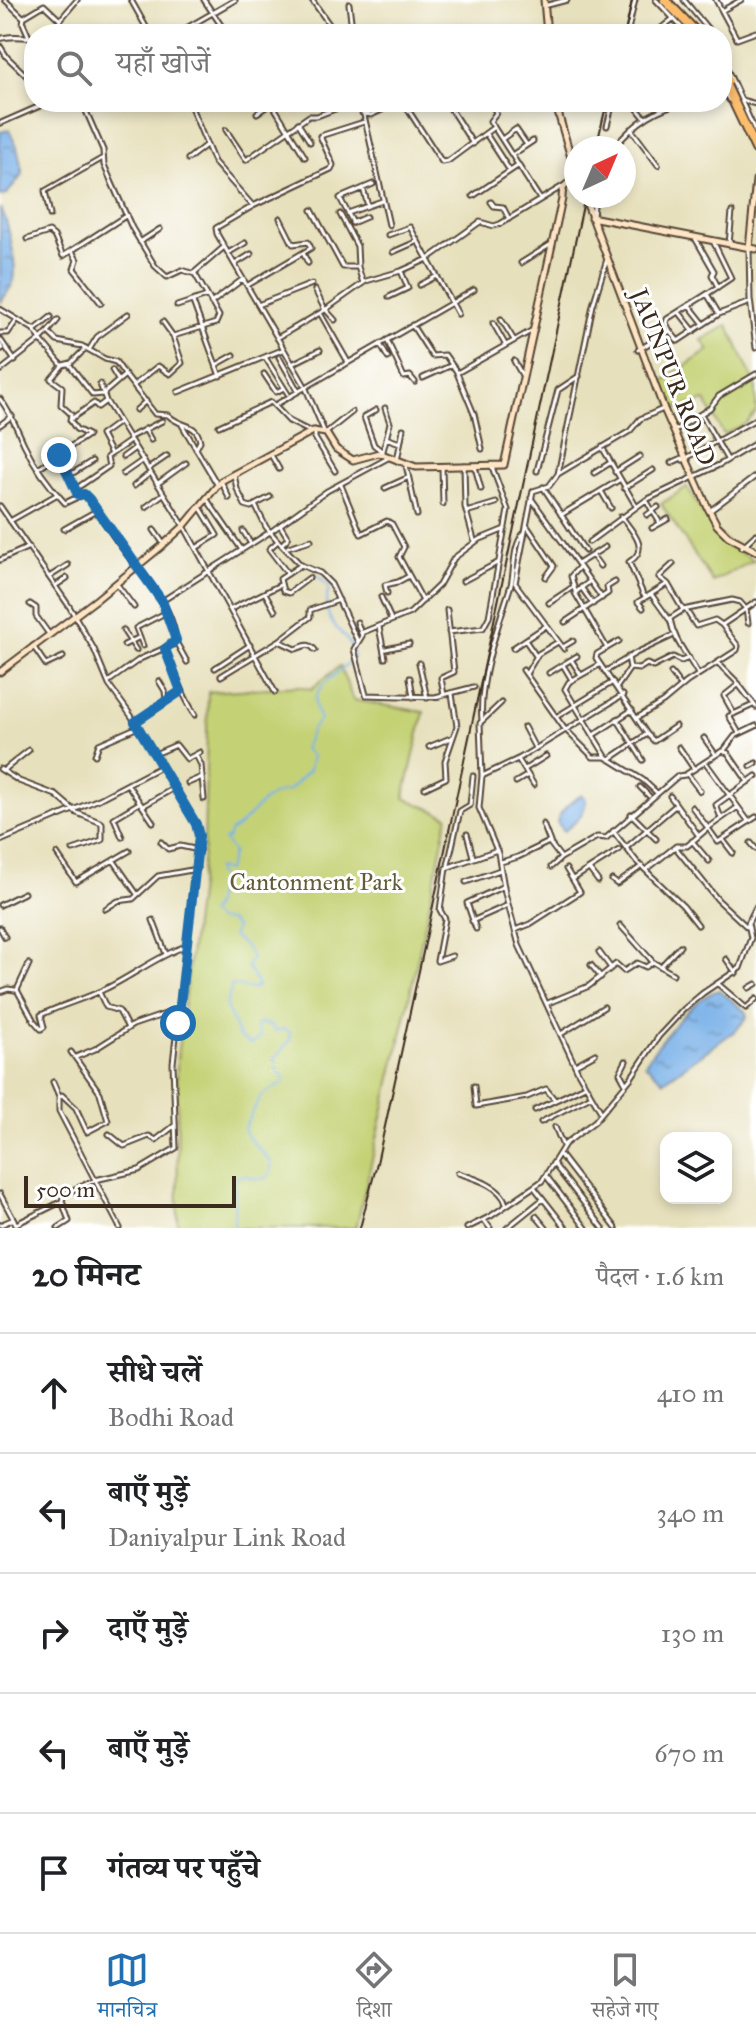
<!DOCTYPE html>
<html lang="hi">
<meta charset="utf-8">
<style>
body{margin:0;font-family:"IM FELL Great Primer","Noto Serif Devanagari",serif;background:#f2f2f2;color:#202124}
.controls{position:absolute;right:24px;bottom:24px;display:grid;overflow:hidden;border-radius:16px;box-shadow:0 4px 12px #0003}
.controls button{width:72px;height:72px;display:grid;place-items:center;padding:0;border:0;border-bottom:2px solid #e0e0e0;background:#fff;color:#202124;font:40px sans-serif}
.compass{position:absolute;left:564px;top:136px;width:72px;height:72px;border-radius:50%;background:#fff;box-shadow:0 4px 12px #0003;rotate:44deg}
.scale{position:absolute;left:24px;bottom:20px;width:212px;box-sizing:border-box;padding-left:8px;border:4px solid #3b2a1e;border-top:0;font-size:22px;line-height:28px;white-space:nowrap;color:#3b2a1e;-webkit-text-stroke:6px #fff;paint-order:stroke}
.stop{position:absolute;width:24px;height:24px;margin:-18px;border:6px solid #1f6fb2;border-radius:50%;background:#fff}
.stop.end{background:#1f6fb2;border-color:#fff;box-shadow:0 2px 8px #0008}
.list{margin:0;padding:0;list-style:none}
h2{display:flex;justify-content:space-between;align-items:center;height:104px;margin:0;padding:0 32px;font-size:34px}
h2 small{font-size:26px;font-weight:400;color:#757577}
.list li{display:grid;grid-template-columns:52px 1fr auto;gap:24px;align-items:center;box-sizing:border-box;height:120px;padding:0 32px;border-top:2px solid #e0e0e0}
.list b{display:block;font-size:30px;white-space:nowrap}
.list p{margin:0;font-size:26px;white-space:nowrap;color:#757577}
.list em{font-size:26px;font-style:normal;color:#757577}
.icon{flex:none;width:44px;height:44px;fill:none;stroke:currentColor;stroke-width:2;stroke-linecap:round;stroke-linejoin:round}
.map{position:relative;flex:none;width:756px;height:1228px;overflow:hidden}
.search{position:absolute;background:#fff;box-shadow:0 4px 12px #0003;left:24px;right:24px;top:24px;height:88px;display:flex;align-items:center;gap:20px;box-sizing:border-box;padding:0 28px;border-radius:32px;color:#757577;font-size:30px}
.sheet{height:704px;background:#fff}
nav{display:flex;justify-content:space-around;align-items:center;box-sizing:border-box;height:112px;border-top:2px solid #e0e0e0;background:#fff;font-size:22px;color:#757577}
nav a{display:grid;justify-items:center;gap:4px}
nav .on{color:#1f6fb2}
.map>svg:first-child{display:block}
.green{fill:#c4d274;stroke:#807e49;stroke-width:2}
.water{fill:url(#water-ripples);stroke:#5a6d83;stroke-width:2}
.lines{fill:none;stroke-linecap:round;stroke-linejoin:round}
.stream{stroke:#78b0e8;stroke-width:2}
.street-casing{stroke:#554536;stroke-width:7}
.secondary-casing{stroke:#554536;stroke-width:9}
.highway-casing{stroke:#554536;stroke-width:12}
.street{stroke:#fff;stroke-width:3}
.secondary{stroke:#fee5c5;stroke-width:5}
.highway{stroke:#fcbd6e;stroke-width:8}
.rail{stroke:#3b2a1e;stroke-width:2}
.route{stroke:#1f6fb2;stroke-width:10}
.labels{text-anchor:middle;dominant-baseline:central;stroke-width:6;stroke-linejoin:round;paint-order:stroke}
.street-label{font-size:24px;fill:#3b2a1e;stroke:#fff}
.park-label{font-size:24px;fill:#645c38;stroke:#fff}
</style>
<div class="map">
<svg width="756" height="1228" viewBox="0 0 756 1228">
<defs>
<pattern id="water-ripples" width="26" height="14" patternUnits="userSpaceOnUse" patternTransform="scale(2)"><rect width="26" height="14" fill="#78b0e8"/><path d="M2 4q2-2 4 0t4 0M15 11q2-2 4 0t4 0" fill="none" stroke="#648fbb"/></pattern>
</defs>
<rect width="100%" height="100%" fill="#fff"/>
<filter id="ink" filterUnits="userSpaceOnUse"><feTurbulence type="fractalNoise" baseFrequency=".0125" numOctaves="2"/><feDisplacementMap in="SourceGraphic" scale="16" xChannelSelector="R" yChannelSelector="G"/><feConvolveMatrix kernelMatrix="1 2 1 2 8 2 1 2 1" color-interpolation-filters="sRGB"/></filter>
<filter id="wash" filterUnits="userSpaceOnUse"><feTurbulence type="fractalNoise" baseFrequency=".006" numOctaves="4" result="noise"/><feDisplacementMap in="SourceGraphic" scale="32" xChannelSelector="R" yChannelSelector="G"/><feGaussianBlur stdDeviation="1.8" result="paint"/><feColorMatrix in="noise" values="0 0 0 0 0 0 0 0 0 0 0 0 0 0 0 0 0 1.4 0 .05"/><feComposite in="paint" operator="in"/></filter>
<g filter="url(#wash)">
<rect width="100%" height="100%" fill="#e7e0bc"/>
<path class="green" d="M728 325 756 386V413L744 425 724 435 705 401 672 410 662 382 709 350 702 340Z
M687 487C707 520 718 543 754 560L713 582 661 504Z
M340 666 353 700 424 712 404 798 448 816 405 1018 356 1228H178L177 1058 204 847 208 692 299 686 311 689Z"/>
<path class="water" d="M9 130 17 146 23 174 6 195 0 196V132Z
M0 209C9 221 17 266 14 280 12 287 4 297 0 303Z
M583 795 586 799C586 814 575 823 564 831L557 822C560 811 571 800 583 795Z
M719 990 746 1012 747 1018 736 1030 664 1081 645 1064 647 1060C663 1038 693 997 719 990Z"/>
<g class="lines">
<path class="stream" d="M234 1228 235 1178 244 1175 257 1179 267 1178 271 1171V1162L247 1136 244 1128 261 1096 285 1082V1078L278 1072 275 1058 290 1040V1032L285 1029 274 1031 271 1025 259 1023 256 1025 260 1037 251 1044 239 1037 226 1006 232 985 252 989 258 986 247 966 252 958C247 946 241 943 232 937L236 928 229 921 217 920 209 913C219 904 214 890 222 880L216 871 217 868 227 871 233 852 224 840 229 838 230 832C251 821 261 792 288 791L309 770 312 756 304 749 312 729 320 719C303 688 334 679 353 659 355 630 317 632 329 587L316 574"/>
</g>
</g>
<g filter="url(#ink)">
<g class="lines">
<defs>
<path id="street" d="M5 0 24 18
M131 0 150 34
M204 0 227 34
M312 0 336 34
M656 0 688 34
M684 0 712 34
M716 0 737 39 756 32
M544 6 567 0
M723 10 741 0
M44 34 59 26 60 20 77 0
M176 34 235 0
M343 34 352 29 349 4
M627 34 635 0
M654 34 674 18
M29 37 23 23 24 17 44 5 60 20
M0 39C10 35 23 37 34 38
M0 46 7 57 34 83
M722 58 756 133
M722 87 729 100
M741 100 756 104
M82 102 103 150 104 165 132 228 155 266 167 277 182 270 195 274 219 316 216 323 173 336
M189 102 214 162 253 206
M271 102 305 157
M361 102 389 225
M403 102 442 162 448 161 494 127
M492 104 496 113 490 121 540 199
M448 105 473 144
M636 107 645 118
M560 110 589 102
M257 113 272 103
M362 113 371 115 399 102
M1 123 49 102
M298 123 310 142
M607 126 613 102
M631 129 658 165
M226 130 246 160 309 116H317L353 102
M486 134 510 171
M502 139 516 129 527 145
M614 148C633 124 656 107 687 102
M512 155 533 141
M188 159 206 145
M363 188 368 206
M473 196 519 165
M491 202 494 206 503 207 509 219
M312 210 343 267H358
M348 213 382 201
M340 214 357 246 358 267 363 283
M50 215 45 191 103 158
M593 216 595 196
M352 223 366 217
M353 223 340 198 373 184
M388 235 410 227 458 314
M695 238 714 271 712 275 718 287
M27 239 49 232 54 236 63 256 127 215
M713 241 731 278 707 294 719 314
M140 242 160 229
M729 244 732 212
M749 248 750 299 756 348
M72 251 77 260 74 269 101 303
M393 252 418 241
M228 253 245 243
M303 253 308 263
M521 263 553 243
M235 264 251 254
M194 273 224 247
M248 285 311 248 308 242 293 244 280 218
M420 285 437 276
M315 290 325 310
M389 297 408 288 401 271
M193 302 220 376
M211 303 243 279
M258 305 312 284
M689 305 704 324
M177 306 207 296
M0 309 33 329 41 339 48 332 57 341 82 346 105 359 116 362 125 375 103 394 93 395 69 364
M326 310 335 320
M679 312 694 331
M320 313 348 362
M501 319 514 340
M493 323 505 344
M412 325 432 356 445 355 457 372
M35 330 51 317
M670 331 678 341 719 314 750 302
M48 332 58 320
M0 333H8L17 320
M277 338 325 310 366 281 401 271 428 259 480 222 494 226 500 224 563 186
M0 339 15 361
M40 339 61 364
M387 340 404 377 410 376 415 382
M380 344 388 358
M0 345 2 349
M86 348 71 363 63 365 51 379 62 387 61 405 71 414 70 420 76 429 88 435
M89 350 97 337 128 314
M638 350 670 331 666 323 667 319 707 294
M265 357 288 394
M279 357 298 391
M514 361 522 375
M292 364 320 350
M216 365 234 355
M112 370 118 380
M0 371 41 339
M264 374 276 392 284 388
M125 375 155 414 168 415C182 429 196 421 200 441L196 449
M423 378 452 365
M100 384 106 401 184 526 275 692
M134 385 158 366 170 374 182 363 173 336 163 322
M178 392 282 350
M0 399C11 413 17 429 24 444 34 465 49 486 65 503L84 494 89 499C99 513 108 528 117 541 135 566 181 613 174 644L140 659 108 682
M275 405 474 290
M136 410 146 401
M376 410 364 417 374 445 383 452
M701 414 727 459
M71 419 94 403 98 407 106 401
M0 425 12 416
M182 425 217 484
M219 426 271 402 289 421 311 432
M145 429 151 440
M315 430V438L335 471
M324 431 304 384 217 234 216 228 253 206 331 169 333 165 320 136 364 122
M674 431 710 408 719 396 756 374
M327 432 352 412
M130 437 162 421
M386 438 400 443
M602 447 636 506
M482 449 474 414 457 373 531 331
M383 451 390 423 385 408
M111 454 101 435 119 422
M59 455 70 476
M271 455 279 469
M123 457 135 448
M683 460 756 419
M397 461 403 429
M671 463 682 458
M406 465 417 515
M464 465 465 507 474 540
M442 467 443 504
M475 467 481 489
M38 468 88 435
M148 469 167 456
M537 471 558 390 579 376
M615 472 640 456
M594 473 610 463
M123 474 143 460
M558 474 630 431 640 419 663 409
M234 475 237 489 245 505 251 507 270 497
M221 481 229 498
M157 484 186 463
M341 485 361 534 387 521 392 524 404 547 399 557 423 601
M134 486 150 473
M543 487 585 551
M75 488 70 475 92 461
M385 488 407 478
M624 488 653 470
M601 491 611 508
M78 495 77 488 109 466 107 457 130 441
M206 498 242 550
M531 498 602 598
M646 500 660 523
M255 505 266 527 278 541 301 565 320 573 331 584 358 642
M0 506 69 606 94 649 109 685 132 717 196 824 199 836 173 1063 176 1148 139 1170 95 1180 64 1194 62 1201 69 1221 58 1228
M146 507 163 494
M711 510 756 476
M466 512 496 503
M561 515 619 480
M647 515 658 507
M621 516C632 531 651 549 629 562L643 594 646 597 651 594 669 619 683 610 732 600 740 602 746 609 748 623
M10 521 56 495
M280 525 288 538 282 544
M527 526 554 566 546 577
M652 528 668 519
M64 529 96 511
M154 530 163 543
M243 531 251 544
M278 541 269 549 288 574
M589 542 646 500 721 464 756 443
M288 547 311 540
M742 547 756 534
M196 548 217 535 200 507
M592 555 600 566
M0 560 29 547
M578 564 605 547
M673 564 659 577 668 584 683 610
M301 565 280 579 283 591 289 593 309 578
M49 577 68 565
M463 581 499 562
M590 581 575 593 607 648
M116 583 134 607
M55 586 67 578
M581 587 593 604
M575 591 571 576 579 567
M265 593 275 611
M387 593 385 585 398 582 409 576
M651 594 667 584
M381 597 391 619
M162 601 273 530 327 491 388 458
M549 603 573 587
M30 604 36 608V616L49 634
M643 608 638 602 646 597
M231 609 280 585
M686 610 696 626 715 620 722 625
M670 619C674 641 687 654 698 674
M357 622 362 636 354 649 366 695 435 697 474 687
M565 622 608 593 607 587 615 582
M379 627 385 658
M123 630 136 650
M449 632 483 628 489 617 508 510 492 467
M361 633 410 613 439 585 454 558 478 540 505 529
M525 640 536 656
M279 641 296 649C305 646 308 642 315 650
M176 642 187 662
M124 645 138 638
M33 646 46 665 63 657
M143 646 136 628 167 612
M563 647 573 641
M513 648 546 626
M165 649C174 672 182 694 195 715
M386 649 409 644
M564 649 515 583 533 491 549 486 558 474 593 305 607 259
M572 661 581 675
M419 663 427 698
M718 663 739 684 724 696 734 714
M563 665 572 680
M599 665 569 682 565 689 607 758
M215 668 250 645
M630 668 639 669 647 664 653 667 673 657 681 661 689 658
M523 670 564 728 593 757H606L643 780 656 792
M606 671 636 653 672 636
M549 673 577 656
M671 673 681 686
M526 674 538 654 558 642
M221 676 280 640 310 617V610L339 600
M410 678 413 697
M159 681 165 691 166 699
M739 685 756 707
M617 687 630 668 628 657
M444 695 441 678 454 672 447 610
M501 703 480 723 482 776 479 808 498 853 505 893 519 945 578 1072 601 1112
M556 717 613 682
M637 718 663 702 687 682 737 650 738 646 722 625 756 602
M617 719 643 760
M482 720C478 682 499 622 511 585 515 569 512 544 525 532
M135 722 181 691
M524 727 535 748
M739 733 729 716 753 705
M595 734 632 710
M647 734 654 741 676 726
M704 738 716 755
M429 747 453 737
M679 747 694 769
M725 749 735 736 756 726
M155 754 176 745 187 759 200 752
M95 755 99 744 138 727
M196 755 201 765 204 799
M518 759 534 785
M610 759 647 734 596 658 597 654 619 641
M706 763 749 822
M751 766 756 763
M0 769 19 781 56 795 77 813 102 823V840L73 850
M525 769 546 756
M4 770 29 750
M688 775 700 791
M482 776 520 758 623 695
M516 782 528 775
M188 783 202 777
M128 785 153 822
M640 787 649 796
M425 788 446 778 445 761 457 726 452 694
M670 796 699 836
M143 806 174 788
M738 807 708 828 718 842 756 817
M631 814 656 839
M721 818 716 805 756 776
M543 824 550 842
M613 831 637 862 683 906 698 925
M467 834 473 857
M122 837 114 818 139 803
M723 840 733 853
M0 841 99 799 160 767
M692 841 709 861
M161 842 168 849 180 846 199 850
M751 843 756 849
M627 847 676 805
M675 847 718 900 747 927
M57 854 76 882 129 851
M114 861 137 894
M501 862 518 857 549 842 561 858 597 837 606 838 678 776 685 775 722 751 728 753 748 782
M448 865 460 811 470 805 473 776
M551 867 560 859
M589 869 598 881
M646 870 676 846H687L708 828 692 807
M573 879 619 850
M612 880 617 884 642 866
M466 882 500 870
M0 905 24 893
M105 909 118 901 133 899 158 876 197 869
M153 920 166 954
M472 921 508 905
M620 925 653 962 673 974
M0 928 5 937
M476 929 467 903 504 886
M515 930 530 924 580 892 566 869
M599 952 611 968
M452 956 437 961 445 919 440 910 446 868 497 850
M726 959 736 973
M29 964 17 990 34 1021 41 1029 44 1027 41 1015C63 1004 86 999 107 988 134 975 157 956 186 946
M591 965 601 977
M662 965 680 946
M718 984 746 1008 756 999
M749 988 756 984
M0 992 8 989 15 990
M99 992 106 1007 119 1011 128 1028
M548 1003 589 986 616 964 624 971 637 963 646 967 653 962
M561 1034 604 1007
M71 1052 100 1093 108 1121 87 1132 76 1108 62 1095 59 1097V1111L120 1228
M76 1057 95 1049 133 1025 180 1009
M575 1065 595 1054
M53 1082 59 1096
M626 1084 620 1073 626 1061
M474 1086 476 1106 527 1097 546 1089 555 1100
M535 1110 585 1086
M541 1122 591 1096
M555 1127 563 1146
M109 1134 124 1146 149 1136 156 1140 174 1126
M560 1155 616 1228
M553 1163 603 1228
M458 1173C474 1178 502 1186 506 1204
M547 1177 586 1228
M534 1187 566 1228
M0 1194 16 1224 61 1202
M536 1216 546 1228
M484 1220 490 1228
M0 1225 14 1219
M467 1228 491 1216 542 1181 565 1144 595 1121 631 1078 659 1036 684 1009 703 993 740 968 751 938 748 923 756 907
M507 1228 543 1199"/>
<path id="secondary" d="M544 0 547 34
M555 102 576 175
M584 196 664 409 708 508 717 525 728 536 756 551
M591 217 756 249
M749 248 756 180
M0 672 97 599 162 546 184 526 221 481 313 431 326 433 336 449 353 460 379 453 416 467 504 465 562 199C562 186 565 184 576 179"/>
<path id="highway" d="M665 0 698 34
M722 67 728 81
M722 77 756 149"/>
</defs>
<use href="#street" class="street-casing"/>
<use href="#secondary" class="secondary-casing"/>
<use href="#highway" class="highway-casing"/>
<use href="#street" class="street"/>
<use href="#secondary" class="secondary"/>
<use href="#highway" class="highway"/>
<path class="rail" d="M625 34 632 0
M596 148 607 102
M360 1228 377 1163 422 957 585 196"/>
</g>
</g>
<g class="lines" filter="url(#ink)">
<path class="route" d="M59 455 78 495 84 494 89 499 162 601 176 640 165 649 181 691 135 722 196 824 199 836 178 1023"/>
</g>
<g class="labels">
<g class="street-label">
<text transform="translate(673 377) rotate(68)">JAUNPUR ROAD</text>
</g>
<g class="park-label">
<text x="316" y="882">Cantonment Park</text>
</g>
</g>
</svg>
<div class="controls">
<button><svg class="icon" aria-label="layers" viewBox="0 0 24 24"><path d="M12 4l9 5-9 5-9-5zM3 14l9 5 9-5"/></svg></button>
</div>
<svg class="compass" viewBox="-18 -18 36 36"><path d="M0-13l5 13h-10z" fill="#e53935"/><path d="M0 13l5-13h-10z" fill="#757577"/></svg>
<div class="scale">500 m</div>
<div class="stop" style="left:178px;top:1023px"></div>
<div class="stop end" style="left:59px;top:455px"></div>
<div class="search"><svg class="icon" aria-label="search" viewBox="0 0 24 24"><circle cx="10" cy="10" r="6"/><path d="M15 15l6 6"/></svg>यहाँ खोजें</div>
</div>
<section class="sheet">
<h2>20 मिनट<small>पैदल · 1.6 km</small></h2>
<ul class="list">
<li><svg class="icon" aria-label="ahead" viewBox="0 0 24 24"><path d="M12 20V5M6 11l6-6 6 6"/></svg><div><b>सीधे चलें</b><p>Bodhi Road</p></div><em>410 m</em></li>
<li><svg class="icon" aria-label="left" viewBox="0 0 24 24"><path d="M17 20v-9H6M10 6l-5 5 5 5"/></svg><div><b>बाएँ मुड़ें</b><p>Daniyalpur Link Road</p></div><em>340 m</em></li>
<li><svg class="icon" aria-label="right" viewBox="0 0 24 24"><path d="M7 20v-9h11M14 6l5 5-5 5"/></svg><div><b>दाएँ मुड़ें</b></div><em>130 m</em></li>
<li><svg class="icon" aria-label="left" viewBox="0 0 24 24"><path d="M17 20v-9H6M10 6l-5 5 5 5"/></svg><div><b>बाएँ मुड़ें</b></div><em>670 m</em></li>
<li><svg class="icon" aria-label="arrive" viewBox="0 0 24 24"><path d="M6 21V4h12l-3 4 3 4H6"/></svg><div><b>गंतव्य पर पहुँचे</b></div></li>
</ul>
</section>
<nav>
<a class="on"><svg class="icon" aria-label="map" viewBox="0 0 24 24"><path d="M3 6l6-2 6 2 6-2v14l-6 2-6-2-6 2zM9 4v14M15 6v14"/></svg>मानचित्र</a>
<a><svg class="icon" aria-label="directions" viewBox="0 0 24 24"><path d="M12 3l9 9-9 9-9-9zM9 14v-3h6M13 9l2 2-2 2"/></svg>दिशा</a>
<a><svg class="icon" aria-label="saved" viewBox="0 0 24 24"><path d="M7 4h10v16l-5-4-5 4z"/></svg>सहेजे गए</a>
</nav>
